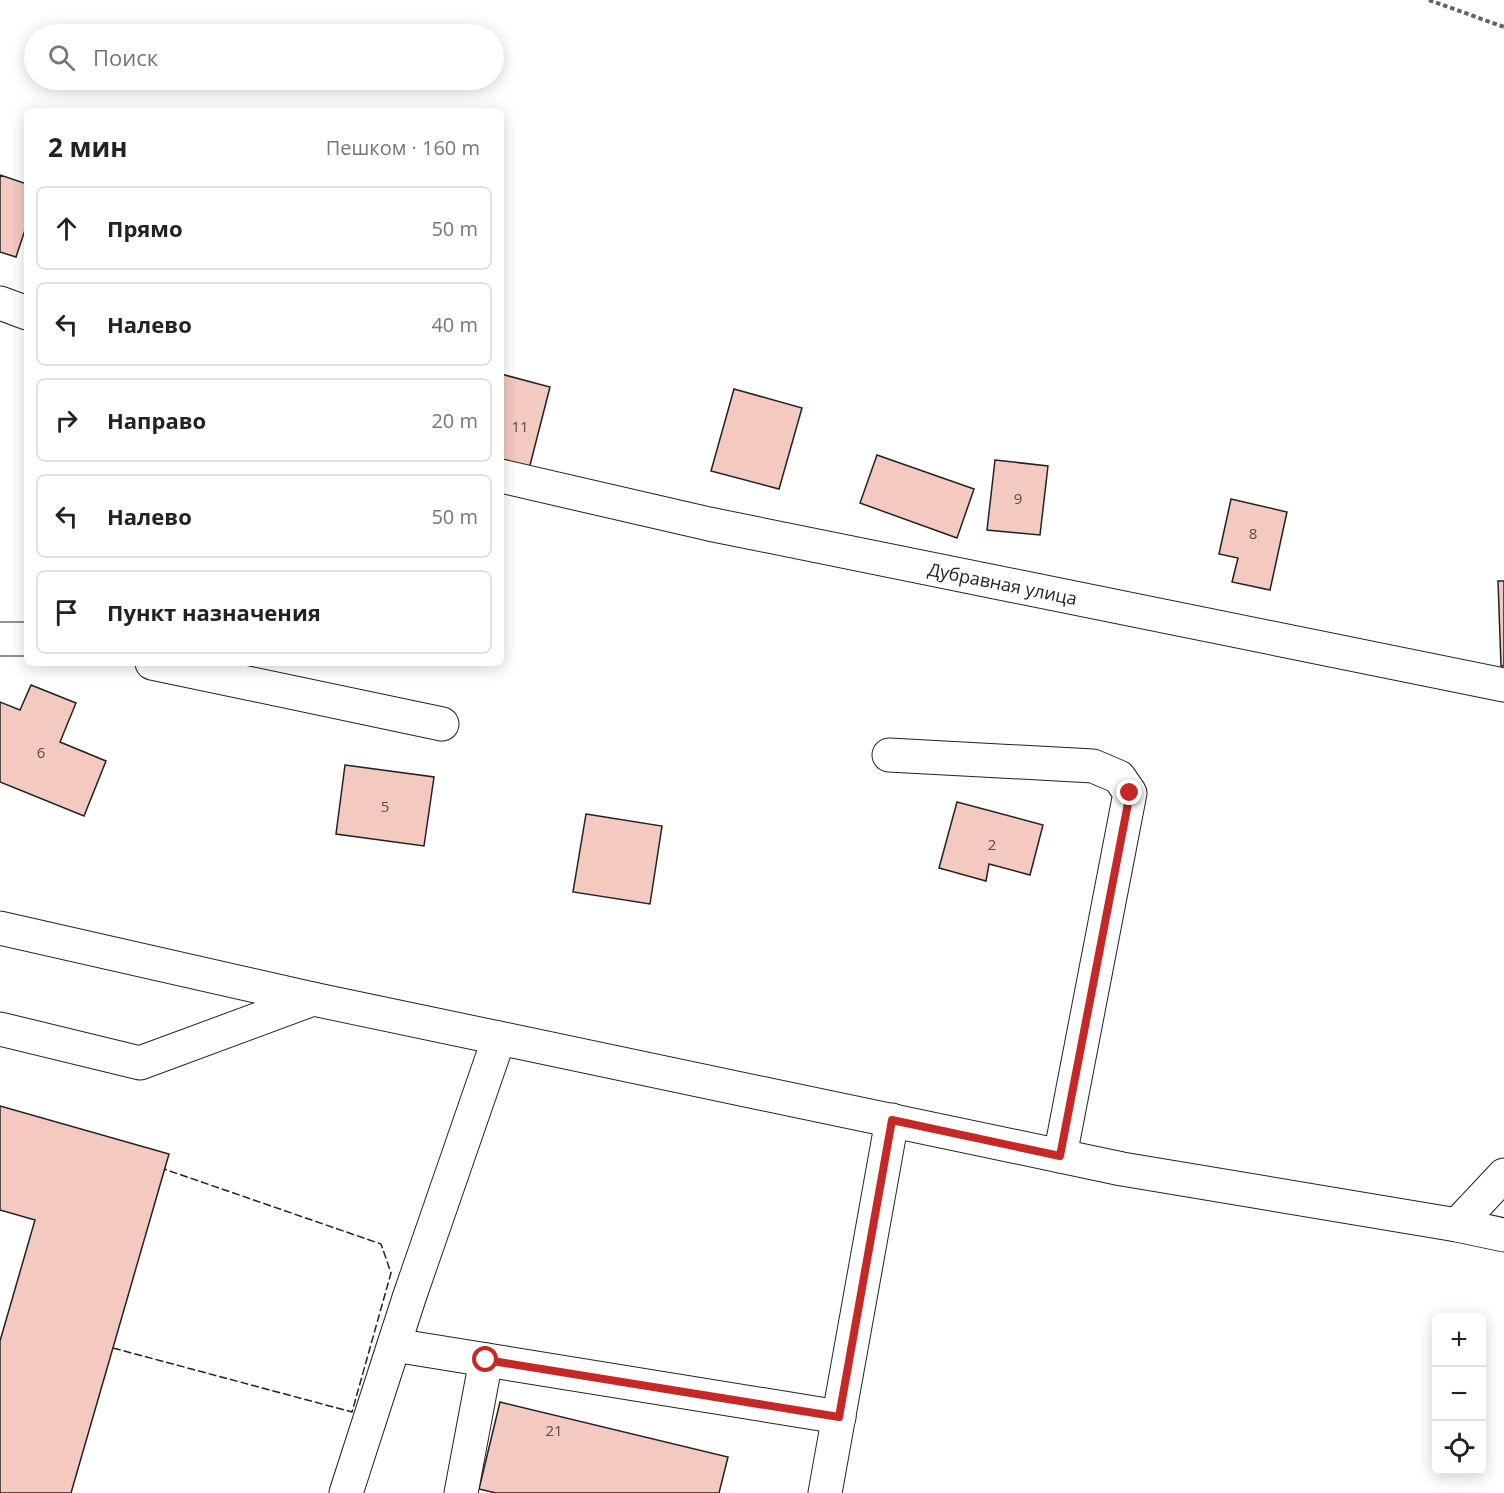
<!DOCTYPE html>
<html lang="ru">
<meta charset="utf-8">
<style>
body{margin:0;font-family:"Open Sans",sans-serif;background:#f2f2f2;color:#222}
.controls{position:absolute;right:18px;bottom:18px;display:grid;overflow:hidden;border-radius:9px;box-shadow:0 3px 15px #0003}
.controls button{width:54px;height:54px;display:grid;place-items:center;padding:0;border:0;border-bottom:2px solid #e0e0e0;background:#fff;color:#222;font:30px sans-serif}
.stop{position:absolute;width:18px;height:18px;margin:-14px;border:4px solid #c62828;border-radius:50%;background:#fff}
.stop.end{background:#c62828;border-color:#fff;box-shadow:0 2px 6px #0008}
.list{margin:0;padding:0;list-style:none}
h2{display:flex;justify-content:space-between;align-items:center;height:78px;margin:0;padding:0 24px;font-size:26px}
h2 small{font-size:20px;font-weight:400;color:#767676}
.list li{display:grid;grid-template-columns:39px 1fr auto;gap:18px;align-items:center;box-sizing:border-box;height:84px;margin:0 12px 12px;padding:0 12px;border:2px solid #e0e0e0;border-radius:9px}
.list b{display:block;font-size:22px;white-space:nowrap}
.list em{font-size:20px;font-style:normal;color:#767676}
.icon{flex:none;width:33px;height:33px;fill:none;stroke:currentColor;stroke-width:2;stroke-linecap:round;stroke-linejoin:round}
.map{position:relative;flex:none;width:1504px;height:1493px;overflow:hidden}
.search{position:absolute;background:#fff;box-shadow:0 3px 15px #0003;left:24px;top:24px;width:480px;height:66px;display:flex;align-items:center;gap:15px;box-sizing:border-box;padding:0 21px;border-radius:33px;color:#767676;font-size:22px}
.panel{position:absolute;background:#fff;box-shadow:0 3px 15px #0003;left:24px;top:108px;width:480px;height:558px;border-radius:9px}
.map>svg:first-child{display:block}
.building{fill:#f3c9c0;stroke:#222;stroke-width:1.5}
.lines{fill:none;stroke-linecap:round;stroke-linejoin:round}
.minor-casing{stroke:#222;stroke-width:35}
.major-casing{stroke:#222;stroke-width:35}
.path{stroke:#646464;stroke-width:4;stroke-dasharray:4.5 3;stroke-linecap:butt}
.minor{stroke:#fff;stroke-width:33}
.major{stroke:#fff;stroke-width:33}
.fence{stroke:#222;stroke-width:1.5;stroke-dasharray:8 3;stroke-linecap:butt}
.route{stroke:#c62828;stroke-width:8}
.labels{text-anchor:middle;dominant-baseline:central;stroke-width:4.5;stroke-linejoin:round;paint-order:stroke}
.number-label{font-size:15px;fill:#564c4a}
.street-label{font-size:18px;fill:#222;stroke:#fff}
</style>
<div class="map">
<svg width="1504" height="1493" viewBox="0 0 1504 1493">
<rect width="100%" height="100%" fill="#fff"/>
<path class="building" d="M0 175 27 184V224L16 257 0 252Z
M501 374 550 387 528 473 501 466Z
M734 389 802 408 779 489 711 471Z
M877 455 974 489 957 538 860 503Z
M995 460 1048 466 1040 535 987 530Z
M1231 499 1287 512 1270 590 1232 582 1238 558 1219 554Z
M1498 581H1504V666H1501Z
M31 685 76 703 60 742 106 761 84 816 0 782V702L20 710Z
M345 765 434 777 424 846 336 834Z
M957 802 1043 825 1030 875 989 864 986 881 939 868Z
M586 814 662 826 650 904 573 892Z
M0 1106 169 1154 71 1493H0V1341L35 1220 0 1210Z
M500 1402 728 1457 719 1493H496L479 1489Z"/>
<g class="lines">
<defs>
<g id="minor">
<path d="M0 303 27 313"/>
<path id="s1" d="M501 476 709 524 1504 685"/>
<path d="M0 639H27"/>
<path d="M152 663 442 724"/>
<path d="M889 755 1093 766 1119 777 1130 793 1060 1156"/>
<path d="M0 1029 140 1063 313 999"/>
<path d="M1457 1225 1504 1175"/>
<path d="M394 1345 839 1417"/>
<path d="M346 1493 409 1298 499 1038"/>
<path d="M461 1493 486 1360"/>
<path d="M825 1493 892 1120"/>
</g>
<path id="major" d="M0 928 313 999 1122 1169 1457 1225 1504 1235"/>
</defs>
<use href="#minor" class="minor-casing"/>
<use href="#major" class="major-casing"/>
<path class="path" d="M1429 0 1504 27"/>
<use href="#minor" class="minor"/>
<use href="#major" class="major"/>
<path class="fence" d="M113 1348 352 1412 391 1273 381 1244 164 1169"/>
</g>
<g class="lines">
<path class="route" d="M486 1360 839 1417 892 1120 1060 1156 1130 793"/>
</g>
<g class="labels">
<g class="number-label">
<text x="520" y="426">11</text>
<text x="1018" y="498">9</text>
<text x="1253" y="533">8</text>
<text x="41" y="752">6</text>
<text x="385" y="806">5</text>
<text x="992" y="844">2</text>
<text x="554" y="1430">21</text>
</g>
<g class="street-label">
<text stroke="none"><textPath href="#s1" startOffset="513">Дубравная улица</textPath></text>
</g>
</g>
</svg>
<div class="controls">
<button>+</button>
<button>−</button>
<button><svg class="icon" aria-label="locate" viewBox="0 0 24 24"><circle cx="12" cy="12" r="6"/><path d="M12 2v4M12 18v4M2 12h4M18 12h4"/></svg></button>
</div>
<div class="stop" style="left:486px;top:1360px"></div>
<div class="stop end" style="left:1130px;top:793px"></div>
<div class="search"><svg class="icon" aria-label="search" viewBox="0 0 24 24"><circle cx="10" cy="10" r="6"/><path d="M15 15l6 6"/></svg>Поиск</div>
<section class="panel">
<h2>2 мин<small>Пешком · 160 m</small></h2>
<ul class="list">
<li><svg class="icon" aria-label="ahead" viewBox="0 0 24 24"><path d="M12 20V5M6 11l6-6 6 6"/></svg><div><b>Прямо</b></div><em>50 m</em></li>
<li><svg class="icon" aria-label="left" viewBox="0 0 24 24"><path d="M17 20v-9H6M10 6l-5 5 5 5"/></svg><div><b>Налево</b></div><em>40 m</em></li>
<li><svg class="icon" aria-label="right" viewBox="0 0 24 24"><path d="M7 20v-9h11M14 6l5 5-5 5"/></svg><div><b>Направо</b></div><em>20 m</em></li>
<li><svg class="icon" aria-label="left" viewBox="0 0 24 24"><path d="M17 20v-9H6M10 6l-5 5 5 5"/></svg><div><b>Налево</b></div><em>50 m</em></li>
<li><svg class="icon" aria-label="arrive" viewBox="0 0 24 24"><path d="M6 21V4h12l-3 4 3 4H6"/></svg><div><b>Пункт назначения</b></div></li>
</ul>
</section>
</div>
